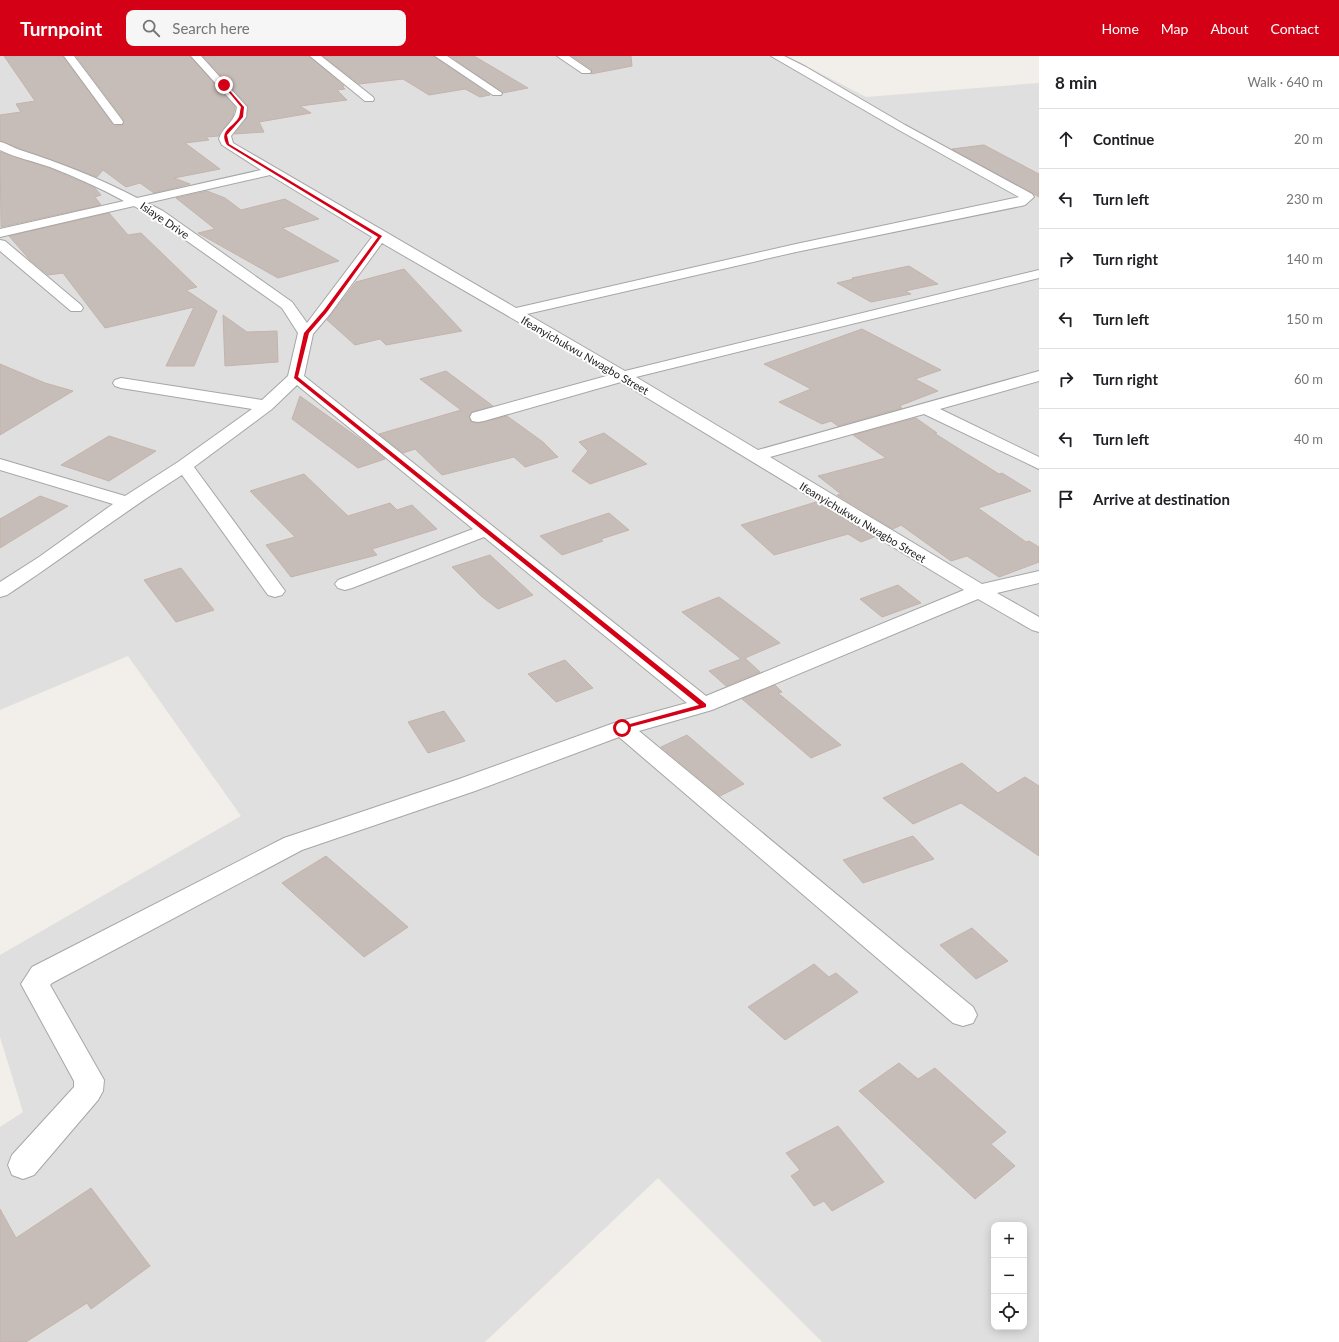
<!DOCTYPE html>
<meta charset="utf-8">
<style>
body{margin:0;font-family:Lato,sans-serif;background:#f6f6f6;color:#202124}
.controls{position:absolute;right:12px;bottom:12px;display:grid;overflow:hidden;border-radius:8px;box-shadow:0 2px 10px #0003}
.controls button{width:36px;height:36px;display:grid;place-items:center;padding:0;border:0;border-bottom:1px solid #e0e0e0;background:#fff;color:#202124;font:20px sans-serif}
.stop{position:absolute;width:12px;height:12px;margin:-9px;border:3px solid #d40016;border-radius:50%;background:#fff}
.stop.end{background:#d40016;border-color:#fff;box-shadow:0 1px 4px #0008}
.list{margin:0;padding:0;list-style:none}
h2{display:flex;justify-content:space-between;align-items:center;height:52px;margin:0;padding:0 16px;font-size:17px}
h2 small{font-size:13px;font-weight:400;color:#757577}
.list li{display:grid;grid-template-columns:26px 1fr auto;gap:12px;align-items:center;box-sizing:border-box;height:60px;padding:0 16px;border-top:1px solid #e0e0e0}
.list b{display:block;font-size:15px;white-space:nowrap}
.list em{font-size:13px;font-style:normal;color:#757577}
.icon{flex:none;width:22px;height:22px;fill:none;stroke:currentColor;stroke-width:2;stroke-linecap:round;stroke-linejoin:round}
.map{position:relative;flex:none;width:1039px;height:1286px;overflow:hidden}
header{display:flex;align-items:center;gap:24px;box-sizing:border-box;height:56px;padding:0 20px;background:#d40016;color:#fff}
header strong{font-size:19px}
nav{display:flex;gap:22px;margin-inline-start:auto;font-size:14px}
.search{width:280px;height:36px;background:#f6f6f6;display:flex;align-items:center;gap:10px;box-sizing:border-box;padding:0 14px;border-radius:8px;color:#757577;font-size:15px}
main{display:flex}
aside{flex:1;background:#fff}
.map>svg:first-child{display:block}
.residential{fill:#e0dfdf;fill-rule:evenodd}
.building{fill:#c7bdb8;stroke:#c4b3ab}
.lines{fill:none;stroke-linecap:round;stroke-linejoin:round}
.minor-casing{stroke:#a6a6a6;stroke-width:2}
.minor{fill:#fff;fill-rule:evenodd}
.route{fill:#d40016}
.labels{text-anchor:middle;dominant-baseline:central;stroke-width:4;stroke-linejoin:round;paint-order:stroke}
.far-street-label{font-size:11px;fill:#222;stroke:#fff}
</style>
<header>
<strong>Turnpoint</strong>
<div class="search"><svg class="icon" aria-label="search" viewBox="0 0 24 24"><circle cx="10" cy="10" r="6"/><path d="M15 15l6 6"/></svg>Search here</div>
<nav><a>Home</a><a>Map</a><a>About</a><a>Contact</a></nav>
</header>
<main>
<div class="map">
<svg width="1039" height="1286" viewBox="0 0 1039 1286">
<rect width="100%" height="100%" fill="#f2eee9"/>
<path class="residential" d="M0 0H787L866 41 1039 27V1286H822L658 1122 485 1286H0V1071L23 1056 0 981V899L241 760 128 600 0 654ZM994 1169H1024V1271H994Z"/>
<path class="building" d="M4 0H63L114 70 123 69V63L76 0H190L235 51 233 60 219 80 206 81 209 84 185 87 220 113 174 122 190 128 154 137 140 127 126 131 103 114 97 121 0 85V59L21 56 16 48 35 45Z
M203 0H309L344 30H342L345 33 337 34 347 44 300 50 311 57 259 66 264 76 234 78 247 62 248 50Z
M323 0H434L490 39 480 41 465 33 429 39 403 23 359 28Z
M450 0H474L528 32 503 37Z
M572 0H631L632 10 591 18 592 14Z
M984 89 1039 118V141L952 93Z
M0 96 49 112 94 131 101 139 95 141 101 149 1 171Z
M207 135 225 142 241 154 285 143 319 163 282 172 339 205 278 222 198 177 215 173 176 142Z
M109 157 128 179 141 177 197 231 186 234 217 255 194 310H166L194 251 105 272 63 217 48 219 29 203 9 180Z
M909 210 938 228 905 235 911 238 871 246 837 227 854 223 852 222Z
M404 213 462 275 386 289 380 283 355 289 327 264 356 226Z
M223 259 247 276 277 275 278 306 225 310Z
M862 273 941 314 915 323 938 335 899 350 902 352 838 370 831 365 822 368 779 346 811 333 764 308Z
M0 308 45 327 73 335 0 379Z
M446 315 493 350 472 356 469 360 471 366 478 367 507 360 543 386 558 401 525 411 514 401 442 419 415 393 403 397 379 378 461 354 420 323Z
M300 340 360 383 385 403 358 412 292 363Z
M916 362 937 377H934L999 418 1002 417 1031 435 978 452 1026 486 1029 485 1039 491V506L999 521 967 500 951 505 901 469 893 473 837 439 841 438 818 420 886 402 853 379Z
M604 377 647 408 590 428 572 415 588 395 579 386Z
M109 380 156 395 109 425 61 409Z
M304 418 348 460 390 447 397 454 412 449 437 473 372 493 377 499 291 521 266 489 295 481 250 435Z
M40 440 68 450 0 492V463Z
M816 446 874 481 861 486 848 478 774 499 741 469Z
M609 457 629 474 601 483 603 485 562 499 540 480Z
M490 499 533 539 498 553 481 540 452 511Z
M181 512 214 554 176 566 144 524Z
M898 529 921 547 882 561 860 543Z
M719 541 780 587 745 602 760 616 726 630 709 615 741 603 682 556Z
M565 604 593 632 556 646 528 618Z
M775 629 782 636 778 637 841 689 811 702 742 643Z
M444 655 465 685 428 697 408 666Z
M687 679 744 728 720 740 661 691Z
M962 707 998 737 1025 721 1039 730V800L961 747 913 768 883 742Z
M913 780 934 803 863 827 843 804Z
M326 800 408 871 364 901 282 827Z
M972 872 1008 905 976 923 940 889Z
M814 908 829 921 836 917 858 936 785 984 748 951Z
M899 1007 918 1023 935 1012 1006 1076 991 1088 1015 1110 975 1143 859 1035Z
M838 1070 884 1126 832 1155 824 1145 814 1150 791 1120 800 1114 786 1097Z
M91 1132 150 1210 91 1253 87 1247 26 1286H0V1153L16 1182Z"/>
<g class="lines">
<defs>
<path id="minor" d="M64 0H74L122 64 123 66 122 68H114Z
M191 0H201L247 51 246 61 231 80 233 87 516 252 796 188 1019 141 897 73 771 0H784L806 11 905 69 1032 138 1034 141 1025 149 1021 150 796 196 527 258 625 315 1039 214V222L636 321 758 394 1039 315V325L940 353 1039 401V413L924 358 770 401 982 528 1039 515V527L997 537 1039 561V576L1032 574 978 543 712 654 639 675 973 951 977 959 973 967 963 970 953 967 619 681 475 735 302 794 52 927 50 929 104 1024 103 1035 98 1044 34 1119 23 1123 12 1119 8 1109 12 1099 74 1031V1025L21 928 32 911 284 782 459 723 614 667 687 647 484 481 352 532 345 534 338 532 335 528 338 524 473 473 297 329 272 353 194 411 285 535 282 539 275 541 268 539 182 419C122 457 66 500 7 539L0 541V526L39 501 113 448 0 414V403L125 440 178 406 252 353 121 332 115 330 113 327 115 324 121 322 262 344 288 320 298 277 282 252 153 161 134 150 0 181V173L124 145C100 132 76 121 50 111 33 105 16 102 0 94V86C7 87 13 92 20 94 61 107 99 122 137 142L261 114 222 89 219 83C223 70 235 67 237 51ZM270 119 372 181 307 267 292 246 163 155 147 147ZM382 187 610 319 472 357 470 361 472 365 478 366 484 365 621 326 964 534 706 640 304 320 313 278 330 258Z
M310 0H321L373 41 374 43 373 45H365Z
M435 0H447L502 37 501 39H493Z
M557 0H569L591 15 590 17H582Z
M0 184 5 185 81 249 83 252 81 255H71L0 195Z"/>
</defs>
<use href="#minor" class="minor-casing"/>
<use href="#minor" class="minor"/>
</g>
<path class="route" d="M223 29H225L244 51 243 61 227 79 229 88 382 180 327 256 309 277 298 321 706 648V651L619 674V671L699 649 294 322 304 277 324 254 378 181 227 89C218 74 233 72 239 61 240 58 240 54 241 51Z"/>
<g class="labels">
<g class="far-street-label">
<text transform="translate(165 164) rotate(34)">Isiaye Drive</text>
<text transform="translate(585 299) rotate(30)">Ifeanyichukwu Nwagbo Street</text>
<text transform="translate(863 466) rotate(31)">Ifeanyichukwu Nwagbo Street</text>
</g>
</g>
</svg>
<div class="controls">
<button>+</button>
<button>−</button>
<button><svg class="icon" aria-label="locate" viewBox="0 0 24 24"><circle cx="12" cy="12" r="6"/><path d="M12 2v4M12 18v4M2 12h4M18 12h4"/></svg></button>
</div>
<div class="stop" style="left:622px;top:672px"></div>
<div class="stop end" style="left:224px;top:29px"></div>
</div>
<aside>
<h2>8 min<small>Walk · 640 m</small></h2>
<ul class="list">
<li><svg class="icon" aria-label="ahead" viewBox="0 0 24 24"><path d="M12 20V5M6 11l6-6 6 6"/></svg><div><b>Continue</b></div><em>20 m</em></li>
<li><svg class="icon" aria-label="left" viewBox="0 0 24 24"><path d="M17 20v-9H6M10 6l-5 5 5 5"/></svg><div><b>Turn left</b></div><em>230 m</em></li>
<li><svg class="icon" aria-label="right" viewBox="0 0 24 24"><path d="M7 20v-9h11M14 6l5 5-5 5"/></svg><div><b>Turn right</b></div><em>140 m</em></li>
<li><svg class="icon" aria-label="left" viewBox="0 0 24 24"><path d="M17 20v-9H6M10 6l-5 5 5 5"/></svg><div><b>Turn left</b></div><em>150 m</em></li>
<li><svg class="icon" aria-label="right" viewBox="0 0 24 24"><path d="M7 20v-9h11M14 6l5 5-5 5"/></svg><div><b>Turn right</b></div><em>60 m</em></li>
<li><svg class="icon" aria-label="left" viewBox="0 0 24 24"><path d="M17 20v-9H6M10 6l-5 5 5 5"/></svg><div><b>Turn left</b></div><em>40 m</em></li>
<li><svg class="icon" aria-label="arrive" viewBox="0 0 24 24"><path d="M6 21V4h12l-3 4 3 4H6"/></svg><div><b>Arrive at destination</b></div></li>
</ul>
</aside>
</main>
